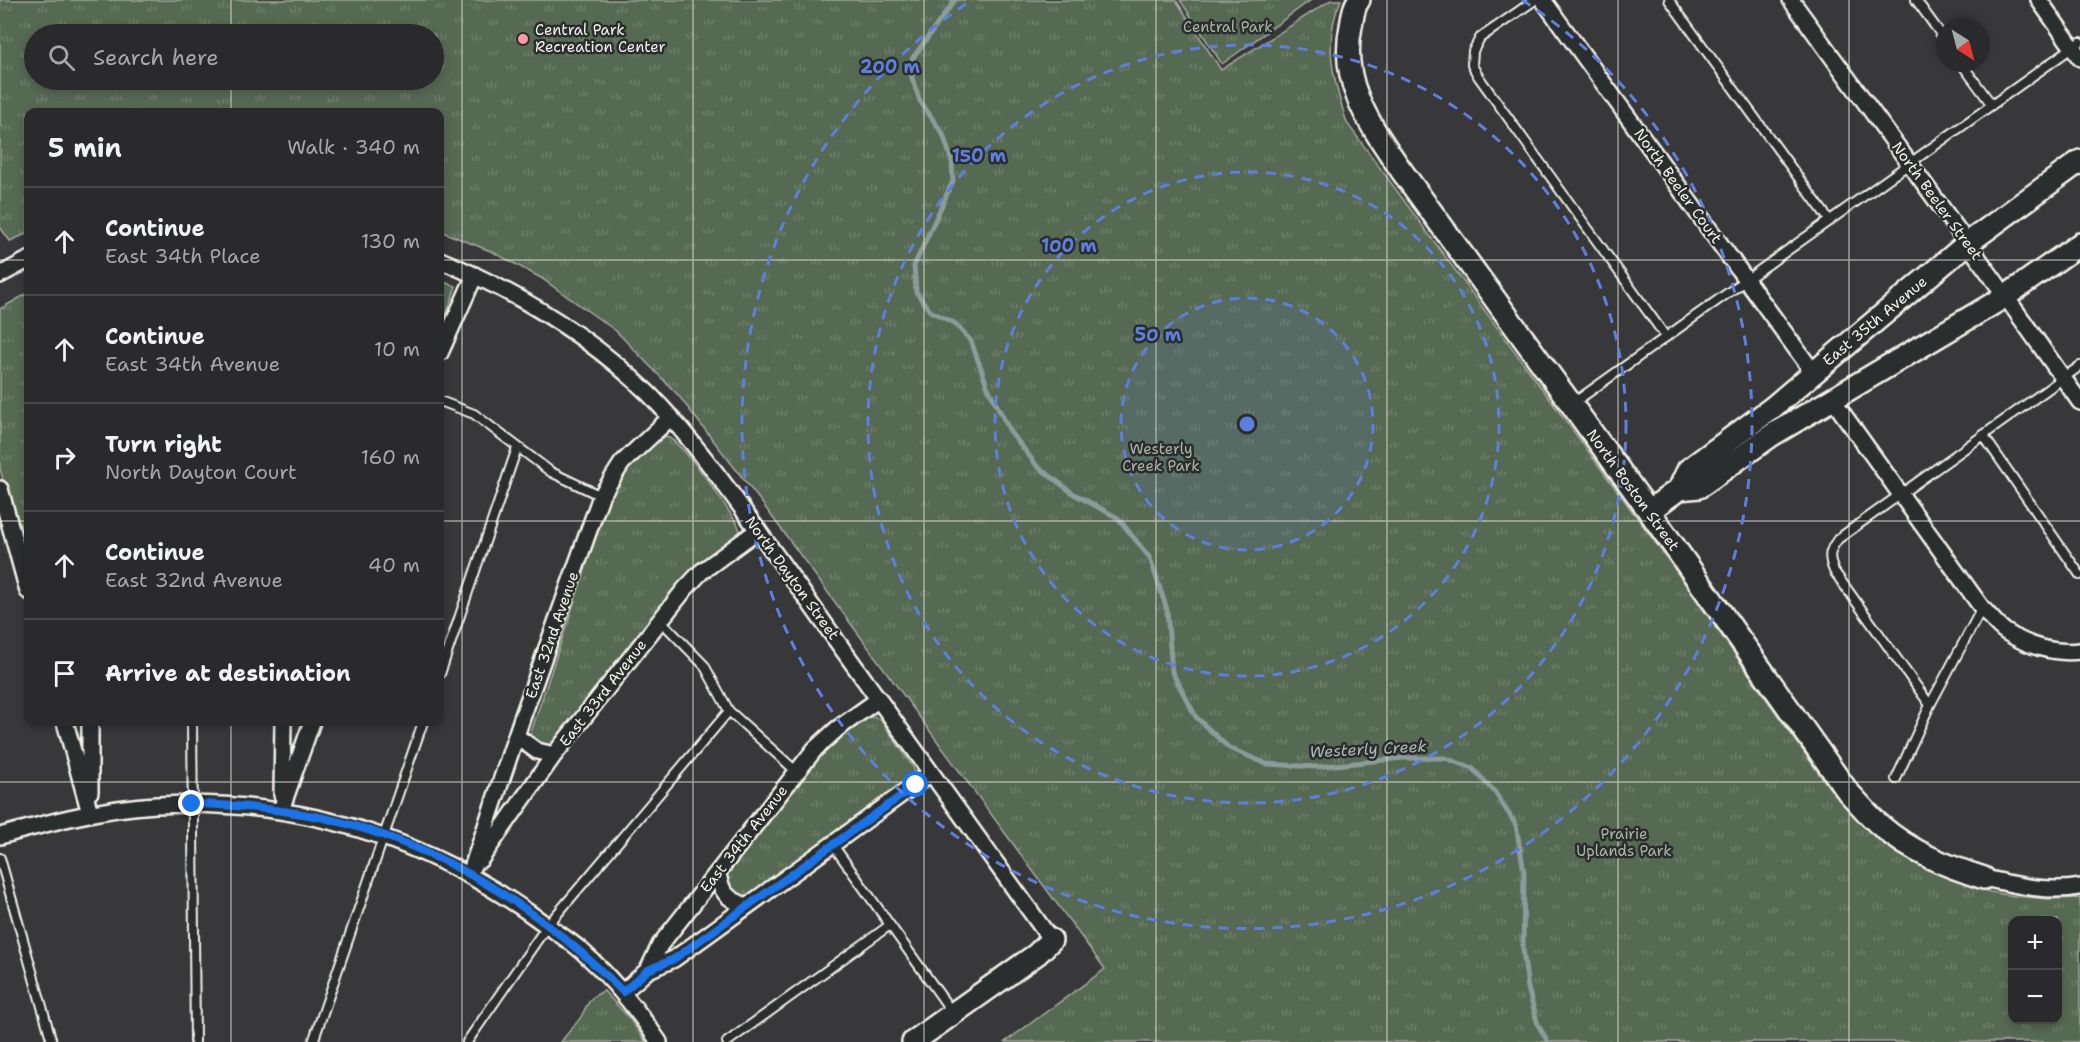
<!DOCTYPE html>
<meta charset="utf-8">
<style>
body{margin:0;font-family:"Shantell Sans",sans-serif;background:#363638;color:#f1f3f6}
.controls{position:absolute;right:18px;bottom:18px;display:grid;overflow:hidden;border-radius:12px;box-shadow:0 3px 9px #0003}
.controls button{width:54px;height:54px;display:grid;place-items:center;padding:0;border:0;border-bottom:2px solid #464648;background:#2a2a2c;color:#f1f3f6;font:30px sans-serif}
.compass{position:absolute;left:1936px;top:18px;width:54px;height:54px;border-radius:50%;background:#2a2a2c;box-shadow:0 3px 9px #0003;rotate:144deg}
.stop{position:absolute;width:18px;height:18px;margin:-14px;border:4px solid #1a73e8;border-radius:50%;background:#fff}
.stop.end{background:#1a73e8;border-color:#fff;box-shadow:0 2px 6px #0008}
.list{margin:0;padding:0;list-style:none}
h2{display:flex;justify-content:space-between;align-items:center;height:78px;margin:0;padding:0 24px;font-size:26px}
h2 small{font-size:20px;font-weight:400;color:#a5a7a9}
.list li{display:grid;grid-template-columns:39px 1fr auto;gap:18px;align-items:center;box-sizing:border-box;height:108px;padding:0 24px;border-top:2px solid #464648}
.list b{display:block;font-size:22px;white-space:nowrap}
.list p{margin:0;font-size:20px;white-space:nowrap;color:#a5a7a9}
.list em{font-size:20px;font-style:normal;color:#a5a7a9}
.icon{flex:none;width:33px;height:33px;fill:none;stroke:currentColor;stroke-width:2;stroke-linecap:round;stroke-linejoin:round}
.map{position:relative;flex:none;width:2080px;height:1042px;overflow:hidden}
.search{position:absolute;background:#2a2a2c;box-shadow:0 3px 9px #0003;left:24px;top:24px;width:420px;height:66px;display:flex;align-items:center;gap:15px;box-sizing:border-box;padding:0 21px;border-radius:33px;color:#a5a7a9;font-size:22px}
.panel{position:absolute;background:#2a2a2c;box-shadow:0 3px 9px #0003;left:24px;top:108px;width:420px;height:618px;border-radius:12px}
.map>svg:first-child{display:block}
.park{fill:url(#park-tufts);stroke:#a6ad9e;stroke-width:1.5;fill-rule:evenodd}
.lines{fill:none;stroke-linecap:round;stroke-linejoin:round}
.stream{stroke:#8b9c9a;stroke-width:5}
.lane-casing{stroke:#f4f1e8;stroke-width:12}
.street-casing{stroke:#f4f1e8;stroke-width:20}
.secondary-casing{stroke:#f4f1e8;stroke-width:26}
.lane{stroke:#2a2d2e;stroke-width:8}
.street{stroke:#2a2d2e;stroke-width:15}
.secondary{stroke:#2a2d2e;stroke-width:21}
.route{stroke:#1a73e8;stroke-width:8}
.grid{fill:none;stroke:#f4f1e8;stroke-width:1.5;stroke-opacity:0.55}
.ring{fill:none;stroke:#5e7fdd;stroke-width:3;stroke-dasharray:10 8}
.poi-dot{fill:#ff9aa2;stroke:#2a2d2e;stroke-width:2}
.labels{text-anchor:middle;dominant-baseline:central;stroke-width:5;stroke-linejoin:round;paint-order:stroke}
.park-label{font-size:15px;fill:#adb4a5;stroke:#2a2d2e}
.poi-label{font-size:15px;fill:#f4f1e8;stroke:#2a2d2e;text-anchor:start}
.street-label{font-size:15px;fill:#f4f1e8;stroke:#2a2d2e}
.water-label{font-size:16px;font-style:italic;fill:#aeb8b4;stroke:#2a2d2e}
.centre{fill:#5e7fdd;stroke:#2a2d2e;stroke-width:3}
.ring-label{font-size:18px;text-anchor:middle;font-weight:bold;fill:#5e7fdd;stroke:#2a2d2e;stroke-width:5;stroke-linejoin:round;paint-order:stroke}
</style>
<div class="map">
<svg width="2080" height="1042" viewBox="0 0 2080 1042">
<defs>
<pattern id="park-tufts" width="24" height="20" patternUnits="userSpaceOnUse" patternTransform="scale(1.5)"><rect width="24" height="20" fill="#576953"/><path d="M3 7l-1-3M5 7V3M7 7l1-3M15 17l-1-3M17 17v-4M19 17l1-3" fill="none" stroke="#707f6c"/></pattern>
</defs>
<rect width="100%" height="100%" fill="#38383b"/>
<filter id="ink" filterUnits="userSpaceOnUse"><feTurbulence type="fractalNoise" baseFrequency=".0167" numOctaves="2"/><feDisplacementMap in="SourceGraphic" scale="12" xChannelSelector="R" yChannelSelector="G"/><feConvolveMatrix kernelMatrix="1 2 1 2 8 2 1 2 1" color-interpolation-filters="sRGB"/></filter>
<g filter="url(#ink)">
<path class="park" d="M0 0H1176L1221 70 1331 0H1341C1322 41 1334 83 1347 123L1671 564 1830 789 1843 804 1877 836 1917 862 1942 875 1990 892 2015 896 2048 899 2080 898V1042H1005L1105 969 762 503 678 395 616 331 541 278 493 252 440 231V112H28V233L10 241 0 227ZM34 34H434V80H34ZM2012 920H2058V1020H2012Z
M1180 0H1311L1222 64Z
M440 281 456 286 440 334Z
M28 293V584L0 468V309Z
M666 436C688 447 723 503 738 525L740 531 739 536 556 745 549 748 534 742 531 732 608 501C623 475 639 451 666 436Z
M869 716 880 719 914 768V778L751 895 740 897 726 884 727 875 822 754 839 738Z
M604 991 629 1018 646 1042H561C567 1033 577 1024 582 1015 589 1002 589 997 604 991Z"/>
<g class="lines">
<path class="stream" d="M955 0 912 59V78L920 101 943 134 952 162 953 181 914 266 916 292 930 311 954 323 971 341 988 388 1010 431 1037 466 1074 494 1118 518 1150 558 1167 610 1172 672 1196 717 1229 748 1267 764 1317 767 1403 758H1445L1472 768 1494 791 1516 825 1524 872 1523 950 1528 988 1538 1025 1548 1042"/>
<defs>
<path id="lane" d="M1535 0 1480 38 1473 51 1472 65 1478 76 1666 337
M1669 0 1830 221
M1916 0 1945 40
M1961 63 1992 105
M440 401 474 414 551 472 601 496
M1572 404 2080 42
M1983 435 2080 575
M660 620 704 665 729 711 797 772
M440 674 517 448
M1930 705 1834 571C1828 557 1829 551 1838 539L2080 366
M192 722 195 1042
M1896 779 1930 705 1982 608
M833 845 952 1012
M0 858 52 1042
M313 1042 423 722
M467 1042 547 926 729 711
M727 1042 890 925"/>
<path id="street" d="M1543 0 1813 372
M1791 0 1994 280 2080 402
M2039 0 2080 58
M440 260C517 292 590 336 650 395 684 430 713 468 741 507 773 551 805 596 836 640 908 740 979 840 1051 940
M0 275 28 260
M440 353 475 275
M1833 400 1982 608C1990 616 1997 626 2006 632 2028 646 2054 654 2080 651
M0 489 28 591
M65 722 90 813
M90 722V792
M516 736 537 751 554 755
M282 795 283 722
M281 810 312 722
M0 836C51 822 102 808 156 805 295 798 422 836 535 917 551 929 568 939 583 952 613 979 637 1009 659 1042
M480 860 554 755 685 589 701 572 758 530
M718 872C720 892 728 900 747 906
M470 874 521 721 601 496 622 463 671 417
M1984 878C2015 885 2048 893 2080 887
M648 970 674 959 931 773
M623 992 648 970 660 945 815 749 837 729 879 699"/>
<path id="secondary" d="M1359 0C1353 7 1353 17 1351 26 1339 84 1370 124 1401 170L1649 511 1848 792C1859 803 1869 816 1881 826 1911 852 1946 866 1984 878
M1679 489 1699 487 1772 435 2006 296 2080 244
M1649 511 1679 489 1688 470 1772 408 1968 243 2080 161
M913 1042 1037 954 1051 940"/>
</defs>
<use href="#lane" class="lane-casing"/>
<use href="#street" class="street-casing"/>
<use href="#secondary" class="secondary-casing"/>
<use href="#lane" class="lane"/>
<use href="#street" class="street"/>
<use href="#secondary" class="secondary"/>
</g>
</g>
<g class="lines" filter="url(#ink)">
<path class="route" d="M192 804C237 805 280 809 324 818 438 844 542 909 623 992L648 970 674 959 916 785"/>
</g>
<path class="grid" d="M231 0V34M462 0V1042M693 0V1042M924 0V1042M1156 0V1042M1387 0V1042M1618 0V1042M1849 0V1042M231 80V112M0 260H28M440 260H2080M0 521H28M440 521H2080M231 722V1042M0 782H2080"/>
<circle cx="1247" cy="424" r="126" fill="#5e7fdd" fill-opacity=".12"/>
<g class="ring">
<circle cx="1247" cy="424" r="126"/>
<circle cx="1247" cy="424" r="252"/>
<circle cx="1247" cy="424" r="379"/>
<path d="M1522 0A505 505 0 1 1 972 0"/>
</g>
<circle class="poi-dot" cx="523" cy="39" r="6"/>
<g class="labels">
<g class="park-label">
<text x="1228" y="27">Central Park</text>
<text x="1161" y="449">Westerly<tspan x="1161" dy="17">Creek Park</tspan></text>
<text x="1624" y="834">Prairie<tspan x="1624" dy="17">Uplands Park</tspan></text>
</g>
<g class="poi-label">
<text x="535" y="30">Central Park<tspan x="535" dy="17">Recreation Center</tspan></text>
</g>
<g class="street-label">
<text transform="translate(1678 186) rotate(54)">North Beeler Court</text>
<text transform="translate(1937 201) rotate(54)">North Beeler Street</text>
<text transform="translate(1875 321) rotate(-40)">East 35th Avenue</text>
<text transform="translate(1633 490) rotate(54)">North Boston Street</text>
<text transform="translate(792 578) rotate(54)">North Dayton Street</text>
<text transform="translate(552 635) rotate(-71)">East 32nd Avenue</text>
<text transform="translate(603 693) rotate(-52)">East 33rd Avenue</text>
<text transform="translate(744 839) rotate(-52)">East 34th Avenue</text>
</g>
<g class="water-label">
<text transform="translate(1368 749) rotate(-3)">Westerly Creek</text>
</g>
</g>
<circle cx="1247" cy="424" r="9" class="centre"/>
<g class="ring-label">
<text x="890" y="73">200 m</text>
<text x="979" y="162">150 m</text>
<text x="1069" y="252">100 m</text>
<text x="1158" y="341">50 m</text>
</g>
</svg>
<div class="controls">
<button>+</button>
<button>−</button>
</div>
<svg class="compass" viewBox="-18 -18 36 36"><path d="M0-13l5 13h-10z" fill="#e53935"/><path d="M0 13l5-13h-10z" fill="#a5a7a9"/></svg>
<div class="stop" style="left:916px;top:785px"></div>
<div class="stop end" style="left:192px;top:804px"></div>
<div class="search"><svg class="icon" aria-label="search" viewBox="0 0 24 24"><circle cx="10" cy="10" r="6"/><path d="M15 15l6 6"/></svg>Search here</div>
<section class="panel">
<h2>5 min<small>Walk · 340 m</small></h2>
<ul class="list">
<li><svg class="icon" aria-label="ahead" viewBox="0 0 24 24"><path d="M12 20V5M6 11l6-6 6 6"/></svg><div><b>Continue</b><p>East 34th Place</p></div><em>130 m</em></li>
<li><svg class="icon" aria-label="ahead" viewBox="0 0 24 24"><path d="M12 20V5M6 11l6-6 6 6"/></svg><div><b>Continue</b><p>East 34th Avenue</p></div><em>10 m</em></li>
<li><svg class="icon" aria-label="right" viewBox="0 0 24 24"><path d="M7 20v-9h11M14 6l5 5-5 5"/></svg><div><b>Turn right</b><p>North Dayton Court</p></div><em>160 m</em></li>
<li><svg class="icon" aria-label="ahead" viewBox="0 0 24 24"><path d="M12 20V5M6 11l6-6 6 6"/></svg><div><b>Continue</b><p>East 32nd Avenue</p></div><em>40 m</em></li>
<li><svg class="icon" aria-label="arrive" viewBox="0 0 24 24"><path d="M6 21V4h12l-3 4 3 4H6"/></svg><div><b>Arrive at destination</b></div></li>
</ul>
</section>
</div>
